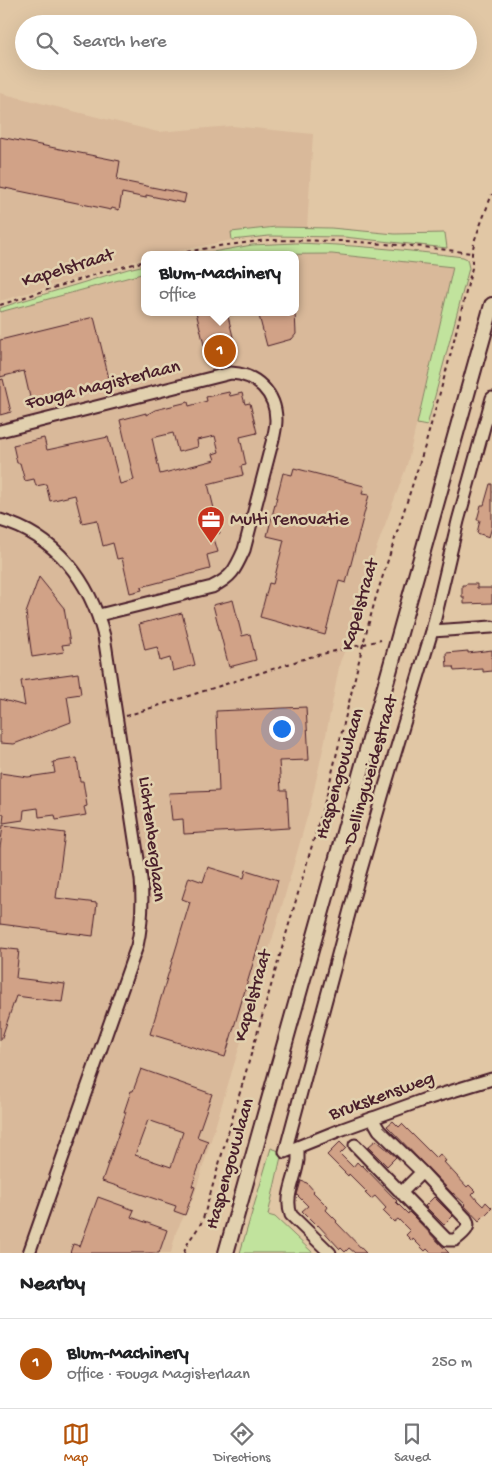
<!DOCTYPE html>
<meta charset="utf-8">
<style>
body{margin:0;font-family:"Gochi Hand",sans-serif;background:#f2f2f2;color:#202124}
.you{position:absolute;left:281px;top:728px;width:18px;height:18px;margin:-12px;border:4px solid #fff;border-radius:50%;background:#1a73e8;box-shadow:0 0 0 8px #1a73e833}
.badge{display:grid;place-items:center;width:32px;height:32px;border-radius:50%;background:#b45309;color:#fff;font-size:16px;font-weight:700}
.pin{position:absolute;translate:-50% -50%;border:2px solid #fff;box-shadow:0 1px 5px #0006}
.popup{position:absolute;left:141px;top:251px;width:158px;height:65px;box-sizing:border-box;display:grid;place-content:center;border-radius:10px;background:#fff;filter:drop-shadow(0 1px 4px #0005);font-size:16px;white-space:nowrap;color:#757577}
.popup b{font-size:19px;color:#202124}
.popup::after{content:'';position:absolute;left:50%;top:100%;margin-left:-10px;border:10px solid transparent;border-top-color:#fff}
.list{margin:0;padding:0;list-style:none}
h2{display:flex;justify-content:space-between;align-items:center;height:65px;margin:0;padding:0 20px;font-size:21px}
h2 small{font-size:16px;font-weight:400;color:#757577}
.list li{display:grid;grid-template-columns:32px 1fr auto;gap:15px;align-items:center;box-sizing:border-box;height:90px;padding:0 20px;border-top:1px solid #e0e0e0}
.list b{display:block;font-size:19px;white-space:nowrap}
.list p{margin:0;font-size:16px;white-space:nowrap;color:#757577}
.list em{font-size:16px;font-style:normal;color:#757577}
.icon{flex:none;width:28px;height:28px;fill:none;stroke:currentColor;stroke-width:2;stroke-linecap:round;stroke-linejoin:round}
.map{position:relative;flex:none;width:492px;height:1253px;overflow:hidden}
.search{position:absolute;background:#fff;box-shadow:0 5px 20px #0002;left:15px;right:15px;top:15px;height:55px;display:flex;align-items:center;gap:12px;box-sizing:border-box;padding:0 18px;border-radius:28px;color:#757577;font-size:19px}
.sheet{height:155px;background:#fff}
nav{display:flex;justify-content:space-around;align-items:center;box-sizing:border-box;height:70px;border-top:1px solid #e0e0e0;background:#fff;font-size:14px;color:#757577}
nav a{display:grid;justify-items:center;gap:2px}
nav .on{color:#b45309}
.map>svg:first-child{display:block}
.built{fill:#d9b99a}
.green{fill:#c1e39d;stroke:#868164}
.building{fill:#d1a287;stroke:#4a1f2b;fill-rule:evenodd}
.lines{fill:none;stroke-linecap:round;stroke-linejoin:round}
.minor-casing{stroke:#4a1f2b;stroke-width:15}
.major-casing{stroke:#4a1f2b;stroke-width:18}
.path{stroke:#4a1f2b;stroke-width:2;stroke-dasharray:4 4;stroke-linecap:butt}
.minor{stroke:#e1d0ae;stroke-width:11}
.major{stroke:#e1d0ae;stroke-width:14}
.labels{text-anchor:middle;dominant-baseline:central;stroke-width:5;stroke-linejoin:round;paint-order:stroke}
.street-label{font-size:19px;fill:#4a1f2b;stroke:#e1d0ae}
.poi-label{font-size:19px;fill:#4a1f2b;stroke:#e1d0ae;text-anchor:start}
</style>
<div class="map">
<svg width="492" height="1253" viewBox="0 0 492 1253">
<rect width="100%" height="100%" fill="#e1c7a5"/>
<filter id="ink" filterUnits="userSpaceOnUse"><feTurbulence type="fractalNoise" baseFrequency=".02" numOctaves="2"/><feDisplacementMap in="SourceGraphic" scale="10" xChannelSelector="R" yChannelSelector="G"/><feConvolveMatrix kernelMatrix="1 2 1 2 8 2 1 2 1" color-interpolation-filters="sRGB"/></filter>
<g filter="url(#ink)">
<path class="built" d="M0 93 158 132 232 126 313 134 307 228 276 227 231 233 232 240 158 255H145V258L0 301Z
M293 253 332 254 453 267 407 465 375 552 349 640 340 662 325 740 311 803 278 920 194 1196 176 1232 171 1253H0V312L145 273V312H295V255H269Z"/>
<path class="green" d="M276 227 331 228 395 234 445 233 447 248 344 237 269 236 232 240 231 232Z
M296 243C352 245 408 250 463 257L467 259 469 268 427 426 417 424 453 267 332 254 196 255 252 245Z
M145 265V273L0 312V308L12 304 128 269Z
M271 1148 282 1152 268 1215 275 1217 313 1253H240Z"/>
<path class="building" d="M0 137 120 161 117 180 186 194 184 203 146 195V198L122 193 119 210 112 208 111 210 0 187Z
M196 312H227L235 345 234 346 236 354 208 361Z
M258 312H295L296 334 292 339 267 346Z
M94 317 111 387 32 406 24 371 0 377V340Z
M3 379 11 412 0 415V380Z
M229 392 230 396 242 393 245 404 250 403 257 433 240 437 246 465 241 466 243 475 208 484 220 533 213 535 218 552 207 555 210 569 141 587 142 590 130 593 122 558 117 559 113 543 103 546 97 520 82 523 75 495 50 501 46 484 36 486 34 479 25 481 20 463H17L13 445 44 438 47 450 108 437 120 484 134 480 120 420 146 413V415L155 410 188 402 189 406 207 401 206 397ZM173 433 178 452 198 447 197 440 215 436 219 452 213 454 215 460 160 474 152 438Z
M294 468 364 486 362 494 369 495 346 583 339 581 325 635 260 617 269 583 273 584 284 540 267 536 283 473 292 475Z
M490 484H492V527L489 537 477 533 480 520H477L481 505H484Z
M39 577 64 608 70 644 62 645 64 652 32 657 26 613Z
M466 584H477V588H492V603L464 604V597H462V585H466Z
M233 600 242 636 250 634 256 660 229 667 213 605Z
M182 613 195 665 173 671 170 658 160 661 157 647 145 650 139 624Z
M492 650V671L483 672V669L454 671 453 667H447L446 653 468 651V653Z
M78 673 81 694 67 696 71 722 14 744 0 743V699L25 706 21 681Z
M306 707 309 760 279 761 281 790H287L289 828 184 834 183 819 172 820 169 793 219 791 216 711Z
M77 758 80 781H83L87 806 84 807 86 815 56 820 55 815 39 817 38 808 24 810 23 820 3 823 4 814 0 813V773L28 777 55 773 53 762Z
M3 825 65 833 56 898 97 903 93 936 0 924V848Z
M208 867 244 878 246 870 278 880 225 1057 150 1034 190 902 182 899 189 877 203 882Z
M0 948 19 950 16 978 65 984 62 1002 16 996 1 1040H0Z
M141 1069 212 1094 197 1137 208 1141 192 1186 195 1187 185 1215 174 1211 176 1206 102 1181 126 1112H124L131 1091H133ZM148 1120 183 1132 171 1167 135 1155Z
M393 1121 399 1127 402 1124 436 1158 440 1154 446 1161 444 1162 467 1187 469 1185 475 1191 472 1194 477 1200 483 1206 486 1202 492 1208 479 1221 464 1205 465 1204 453 1193V1194L387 1126Z
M376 1140 396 1157 387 1166 368 1147Z
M340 1142 346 1148 340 1154 353 1167 357 1162 361 1166 362 1165 397 1201 396 1202 408 1214 409 1212 414 1217 449 1253H431L427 1249 425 1251 413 1239 412 1241 406 1235 410 1231 398 1219 394 1222 383 1211 386 1208 375 1196 371 1199 365 1193 367 1192 349 1174 348 1176 327 1155Z
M301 1181 307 1183 314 1191 313 1192 328 1207 326 1210 337 1221 336 1222 366 1253H355L349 1248 345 1252 341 1248 340 1249 318 1225 317 1226 302 1211 308 1206 297 1195Z
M98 1197 134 1210 131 1217 167 1230 159 1253H70L73 1244 80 1246Z
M434 1197 453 1216 444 1225 425 1206Z"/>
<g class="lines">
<defs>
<path id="minor" d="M0 431 231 373C256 374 276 393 276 420 276 425 275 430 274 435L244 550C235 570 232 577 212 587L99 615
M0 520C56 536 90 581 104 636L141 879C143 902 142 923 137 946L29 1253
M432 631 492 627
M355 1145 447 1240H455C462 1234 472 1228 466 1219L422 1172 379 1130 372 1118
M298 1148C298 1152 298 1156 298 1160 296 1179 284 1196 291 1215L330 1253
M285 1152 358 880 383 793 432 631 458 521 492 398
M285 1152 340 1130 423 1100 492 1079
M401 1193 422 1172"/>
<path id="major" d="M226 1253 492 305"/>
</defs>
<use href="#minor" class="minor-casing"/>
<use href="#major" class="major-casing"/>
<path class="path" d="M171 255 219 246 268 240 345 241 424 247 472 253
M0 305 100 273 145 261
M126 716 310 657 381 640
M184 1253C188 1238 197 1233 203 1219L327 794 363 644 376 597 425 446 448 364 472 268V253L475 239 492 194"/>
<use href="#minor" class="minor"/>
<use href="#major" class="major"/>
</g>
</g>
<defs>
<symbol id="office-pin" viewBox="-11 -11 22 30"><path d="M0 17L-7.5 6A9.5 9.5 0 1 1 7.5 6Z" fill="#c8321e" stroke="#e1d0ae"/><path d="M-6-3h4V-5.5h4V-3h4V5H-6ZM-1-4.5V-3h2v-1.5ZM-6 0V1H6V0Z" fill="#fff"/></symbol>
</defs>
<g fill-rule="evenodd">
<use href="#office-pin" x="195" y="504" width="32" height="43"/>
</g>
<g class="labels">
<g class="street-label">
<text transform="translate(68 269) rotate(-17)">Kapelstraat</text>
<text transform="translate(103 386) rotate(-14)">Fouga Magisterlaan</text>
<text transform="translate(361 605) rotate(-74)">Kapelstraat</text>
<text transform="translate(372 770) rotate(-74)">Dellingweidestraat</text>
<text transform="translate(341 774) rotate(-74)">Haspengouwlaan</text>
<text transform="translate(151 839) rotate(83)">Lichtenberglaan</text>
<text transform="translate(254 996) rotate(-74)">Kapelstraat</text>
<text transform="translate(382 1097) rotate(-20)">Brukskensweg</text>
<text transform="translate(231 1164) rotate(-74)">Haspengouwlaan</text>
</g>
<g class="poi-label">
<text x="230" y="520">Multi renovatie</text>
</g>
</g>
</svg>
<div class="you"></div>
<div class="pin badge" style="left:220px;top:351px">1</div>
<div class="popup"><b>Blum-Machinery</b>Office</div>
<div class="search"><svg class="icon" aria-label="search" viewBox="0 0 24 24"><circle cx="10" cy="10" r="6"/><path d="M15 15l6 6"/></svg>Search here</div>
</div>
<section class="sheet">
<h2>Nearby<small></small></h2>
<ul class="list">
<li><span class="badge">1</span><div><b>Blum-Machinery</b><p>Office · Fouga Magisterlaan</p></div><em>250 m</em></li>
</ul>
</section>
<nav>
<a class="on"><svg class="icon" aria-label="map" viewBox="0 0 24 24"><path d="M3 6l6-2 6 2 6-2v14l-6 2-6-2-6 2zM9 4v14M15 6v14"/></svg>Map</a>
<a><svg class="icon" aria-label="directions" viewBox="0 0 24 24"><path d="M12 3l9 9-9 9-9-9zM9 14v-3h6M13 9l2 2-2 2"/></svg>Directions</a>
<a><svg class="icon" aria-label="saved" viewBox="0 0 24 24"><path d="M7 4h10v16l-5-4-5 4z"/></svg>Saved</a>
</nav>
